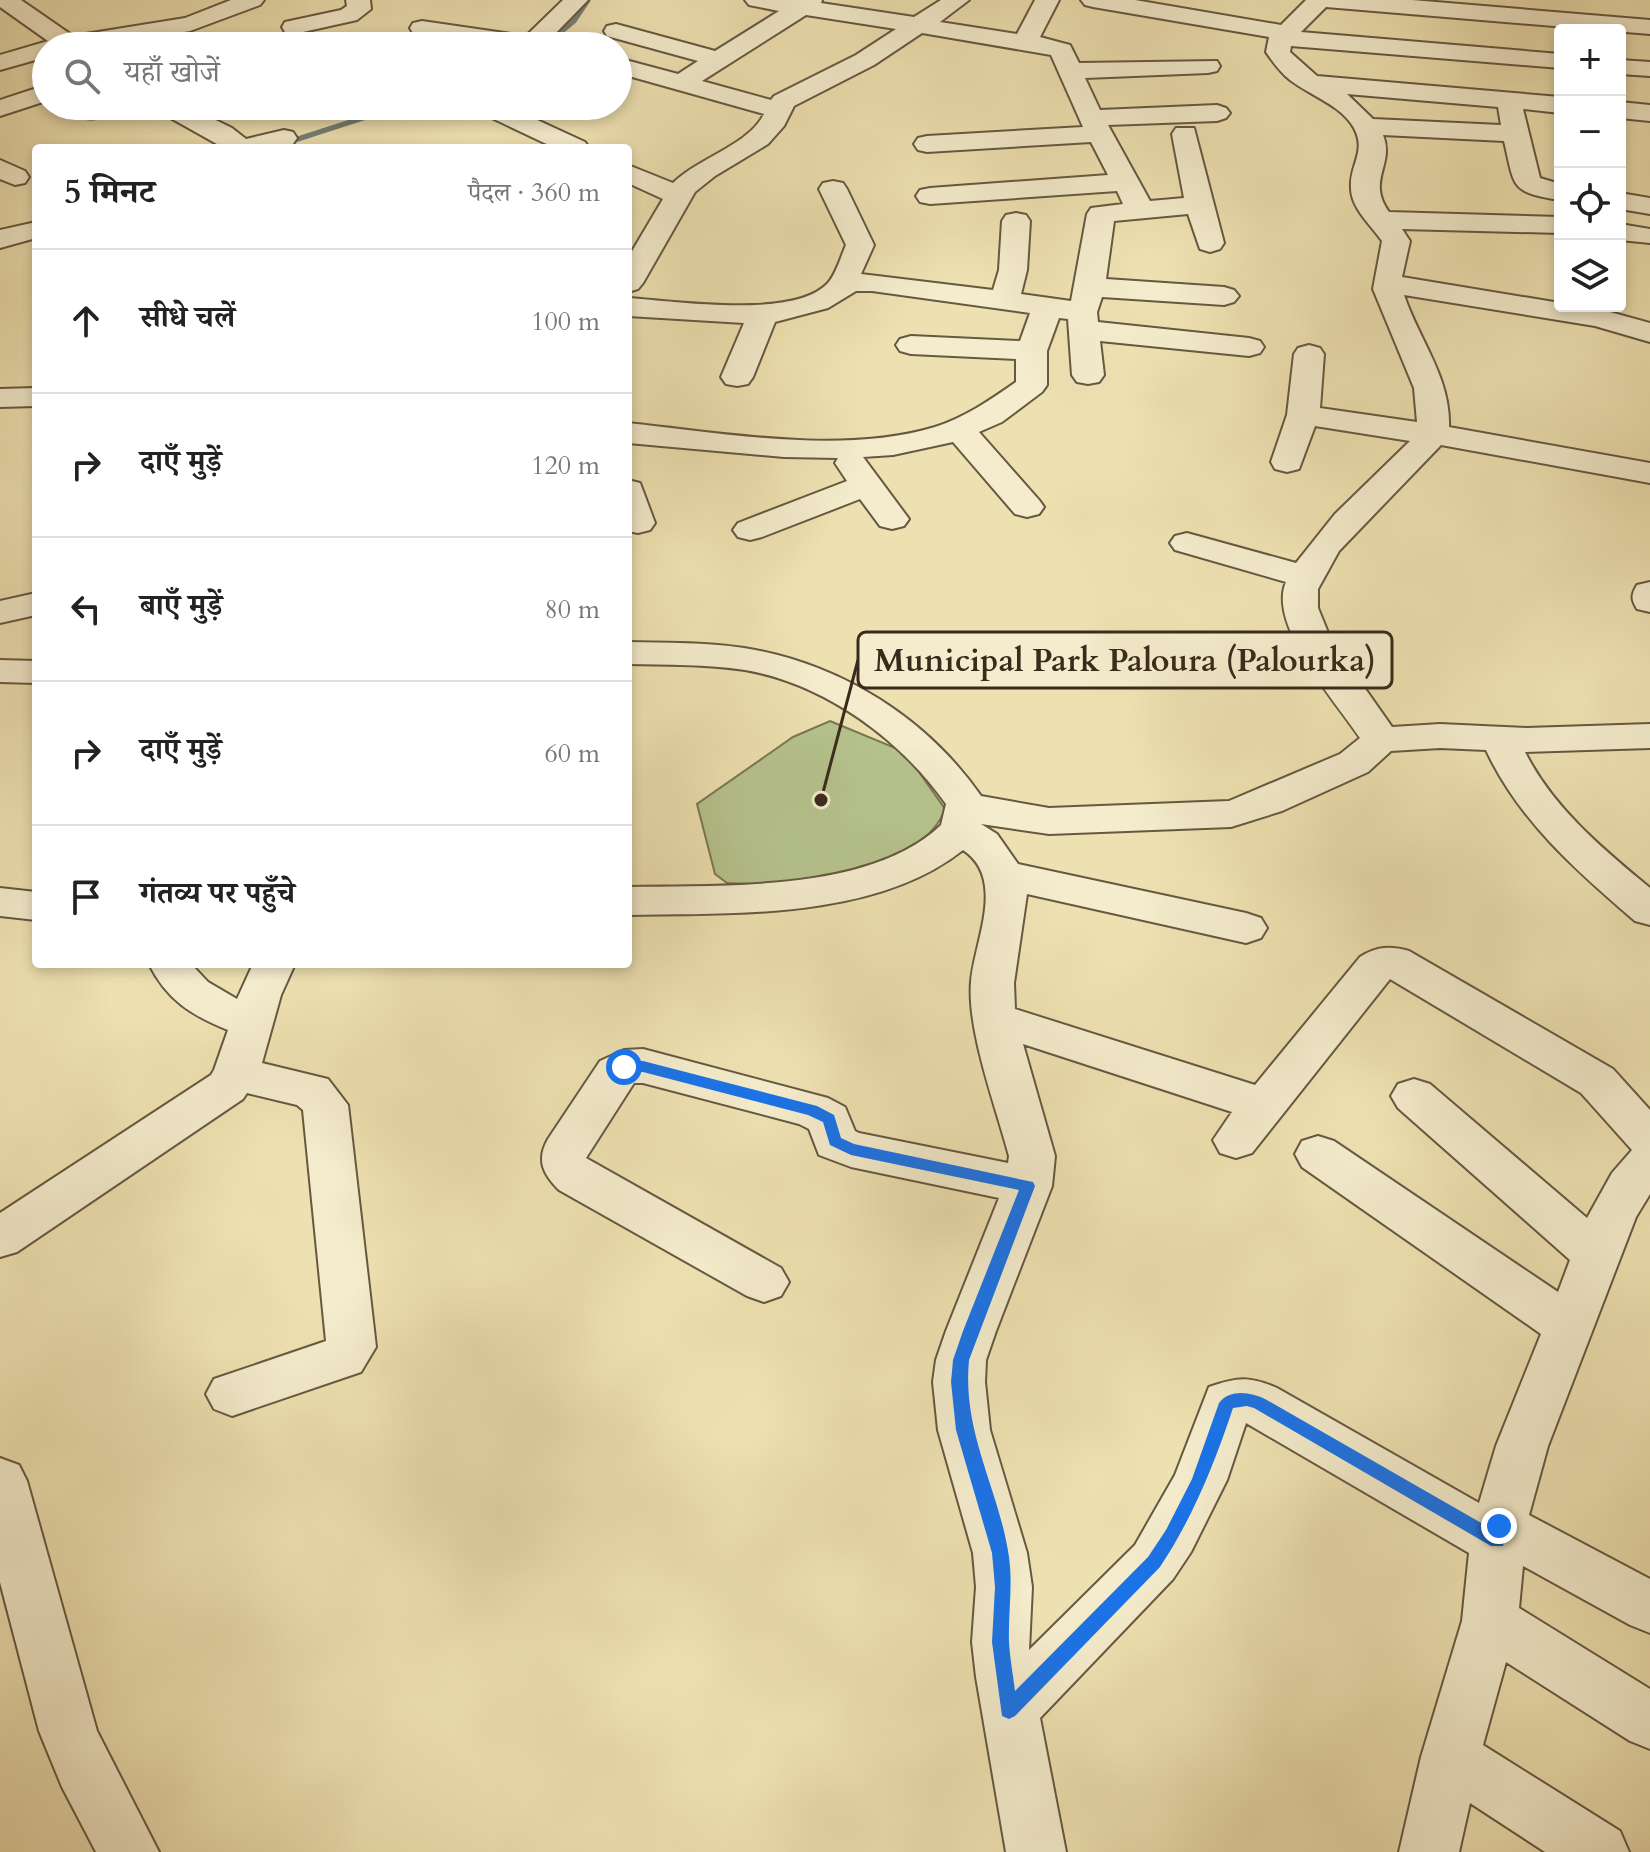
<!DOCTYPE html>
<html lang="hi">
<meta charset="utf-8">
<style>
body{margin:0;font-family:Cardo,"Noto Serif Devanagari",serif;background:#f2f2f2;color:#222}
.controls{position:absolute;right:24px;top:24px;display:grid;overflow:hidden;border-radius:8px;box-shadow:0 4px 12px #0003}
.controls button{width:72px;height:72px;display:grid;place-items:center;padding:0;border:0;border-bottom:2px solid #e0e0e0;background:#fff;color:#222;font:40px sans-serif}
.stop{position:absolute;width:24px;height:24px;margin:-18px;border:6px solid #1a73e8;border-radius:50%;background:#fff}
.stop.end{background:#1a73e8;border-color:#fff;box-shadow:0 2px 8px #0008}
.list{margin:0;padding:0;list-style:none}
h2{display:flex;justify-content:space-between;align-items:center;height:104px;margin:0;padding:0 32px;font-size:34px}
h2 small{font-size:26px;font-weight:400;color:#767676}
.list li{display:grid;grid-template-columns:52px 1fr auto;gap:24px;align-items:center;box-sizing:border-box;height:144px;padding:0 32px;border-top:2px solid #e0e0e0}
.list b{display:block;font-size:30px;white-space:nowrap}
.list em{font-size:26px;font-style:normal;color:#767676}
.icon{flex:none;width:44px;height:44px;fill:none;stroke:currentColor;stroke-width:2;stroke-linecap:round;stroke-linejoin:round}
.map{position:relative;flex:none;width:1650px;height:1852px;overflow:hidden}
.search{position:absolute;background:#fff;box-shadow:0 4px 12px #0003;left:32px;top:32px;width:600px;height:88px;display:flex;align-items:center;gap:20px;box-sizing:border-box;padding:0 28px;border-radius:44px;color:#767676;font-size:30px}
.panel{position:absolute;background:#fff;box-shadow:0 4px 12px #0003;left:32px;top:144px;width:600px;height:824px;border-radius:8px}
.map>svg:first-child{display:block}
.green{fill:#b6c38d;stroke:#787754;stroke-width:2}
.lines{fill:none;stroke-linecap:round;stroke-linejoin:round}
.stream{stroke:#748178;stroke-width:5}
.minor-casing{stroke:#665841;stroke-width:4}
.minor{fill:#f4eccc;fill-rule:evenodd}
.route{fill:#1a73e8}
.leader{fill:none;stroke:#392b1c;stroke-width:3}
.callout-dot{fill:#392b1c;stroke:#f4eccc;stroke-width:3}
.callout{fill:#f4eccc;stroke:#392b1c;stroke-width:3}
.callout-label{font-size:32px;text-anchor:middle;font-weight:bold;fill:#392b1c}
</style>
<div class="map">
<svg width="1650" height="1852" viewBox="0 0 1650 1852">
<rect width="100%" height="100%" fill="#eee1b1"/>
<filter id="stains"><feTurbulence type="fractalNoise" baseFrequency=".0025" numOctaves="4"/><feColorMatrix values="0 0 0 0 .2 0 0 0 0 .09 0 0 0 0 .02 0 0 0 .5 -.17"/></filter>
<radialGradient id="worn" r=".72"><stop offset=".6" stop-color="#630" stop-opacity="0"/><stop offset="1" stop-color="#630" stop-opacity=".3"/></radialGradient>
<path class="green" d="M830 721 905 752 945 809C922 873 785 887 727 883L715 874 697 804 793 737Z"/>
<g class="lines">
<path class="stream" d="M544 46 574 21 588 0
M270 148 400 106"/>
<defs>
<path id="minor" d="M0 0H21L73 36 185 18 231 0H264L260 5 190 31 101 46H46V57L0 70V55L48 41 0 7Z
M346 0H370L371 9 357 20 294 34 285 32 282 27 285 22 341 10 347 6Z
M563 0H588L549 40 554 46H493L422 35 413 33 410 28 413 23 422 21 526 36Z
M745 0H822L821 3 914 17 941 0H969L940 22 1017 34 1035 0H1059L1040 37 1070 45 1079 63 1217 61 1220 66 1217 71 1208 73 1085 78 1100 110 1217 105 1226 108 1230 113 1226 118 1217 121 1108 125 1150 201 1184 198 1172 134 1176 128H1194L1224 243 1220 249 1210 252 1200 249 1188 214 1114 221 1106 279 1224 287 1234 290 1239 296 1234 302 1224 305 1102 297 1097 312 1098 322 1249 338 1260 341 1264 347 1260 353 1249 356 1100 341 1104 375 1099 382 1088 384 1077 382 1072 375 1068 319 1059 318 1047 351V385L1042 392 1002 422 979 432 1039 500 1044 507 1039 514 1027 517 1015 514 953 442 893 455 863 457 909 519 904 526 892 529 880 526 860 499 762 537 750 540 738 537 733 530 738 523 847 481 835 463 838 458 784 457 628 443V423C723 433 842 455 935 427 966 417 990 400 1016 382V359L911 354 900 351 896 345 900 339 911 336 1020 341 1030 313 872 291H856L828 308 775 322 753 377 748 384 737 386 726 384 721 377 744 323 628 316V298C675 301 793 319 827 284 836 275 841 256 846 245L819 189 823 183 833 181 843 183 847 189 874 245 861 274 993 290 999 270 1002 221 1006 215 1016 213 1026 215 1030 221 1027 270 1021 294 1071 301 1087 214 1091 208 1123 204 1117 191 930 204 920 202 916 196 920 190 930 188 1108 175 1091 142 927 152 918 150 914 144 918 138 927 136 1083 127 1051 55 922 33 874 65 794 106 784 126 768 144 715 176 695 192 643 283 638 289 628 292V258L663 199 628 183V165L673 183C698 158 749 145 764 114L618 73V58L678 74 698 61 607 36 604 31 607 26 616 24 715 51 779 11 749 5ZM806 15 896 29 856 55 774 96 771 100 702 81Z
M1081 0H1135L1281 25 1306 0H1412L1650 20V34L1326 7 1301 32 1560 54V68L1291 46 1290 52 1317 76 1560 97V113L1523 109 1540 178 1560 184V200C1510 192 1515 188 1504 141L1383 135C1395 165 1366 180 1389 212L1560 217V233L1402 229 1410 241 1402 277 1560 303V306L1599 309 1650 323V342L1595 326 1404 295C1419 340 1451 378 1449 427L1650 463V483L1441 445 1339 551 1318 589V608L1331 640 1392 727 1440 724 1527 728 1650 724V748L1525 752C1553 808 1603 849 1650 888V925L1635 921C1577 871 1519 821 1486 750L1440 748 1391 751 1368 772 1282 811 1231 827 1049 834 981 824 997 834 1018 864 1246 913 1261 918 1267 928 1261 938 1246 943 1027 894 1014 983 1015 1009 1255 1085 1360 957C1377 946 1390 946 1409 951L1613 1069 1650 1110V1194L1636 1217 1548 1446 1529 1515 1650 1579V1633L1630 1625 1523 1566 1519 1608 1650 1689V1749L1630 1741 1506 1662 1483 1745 1620 1831 1629 1852H1545L1470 1803 1459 1852H1399L1421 1757 1462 1621 1469 1553 1246 1423 1227 1480 1191 1552 1173 1579 1040 1718 1066 1852H1006L976 1677 972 1642 976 1587 973 1553 938 1430 933 1382 936 1360 946 1331 999 1198 851 1167 819 1155 809 1129 799 1124 643 1083H634L586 1158 781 1268 789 1282 781 1296 764 1302 747 1296 559 1190C543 1174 536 1160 548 1139L600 1061 624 1050 643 1049 828 1098 845 1107 855 1131 859 1133 1008 1163 1009 1156C996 1107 967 1031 971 982 974 942 1007 879 963 850 875 920 734 913 628 915V887C720 885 871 893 941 825L946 804C900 739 825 684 745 670 706 664 667 665 628 664V642C667 643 706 642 744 648 839 663 926 717 981 796L1049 808 1229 801 1340 754 1360 738C1337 703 1267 625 1286 582L1175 550 1170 543 1175 536 1187 533 1296 563 1335 514 1410 441 1315 426 1299 469 1287 472 1275 469 1271 462 1287 415 1294 354 1298 348 1309 345 1320 348 1324 354 1320 408 1417 422 1414 388 1373 289 1382 241C1371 225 1351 208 1351 188 1349 165 1367 152 1354 128 1341 105 1311 96 1290 80 1280 72 1273 62 1266 52L1269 37 1093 7 1085 5ZM1347 94 1498 107 1501 125 1373 119ZM1390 979 1581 1093 1632 1150 1612 1173 1587 1218 1430 1084 1414 1079 1398 1084 1391 1096 1398 1108 1570 1260 1558 1292 1334 1141 1318 1136 1302 1141 1295 1154 1302 1167 1541 1334 1496 1446 1479 1503 1277 1388C1249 1376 1238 1377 1209 1387L1175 1475 1135 1545 1029 1650 1032 1587 1027 1553 990 1430 985 1382 986 1360 996 1331 1052 1186 1055 1156 1023 1044 1232 1112 1213 1140 1220 1153 1236 1158 1252 1153Z
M1620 60 1650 62V76L1620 74Z
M46 85V101L0 116V100Z
M1620 102 1650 105V121L1620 118Z
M69 106H99L104 112 100 117C87 121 77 117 69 106Z
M154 106H187L232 128 246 139 284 130 293 132 297 138 293 144 275 148H224L158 111Z
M473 106H507L585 142 589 148H555L477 111Z
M0 160 25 171 29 177 25 183 15 185 0 179Z
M1620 193 1650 198V214L1620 209Z
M36 222V238L0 248V230Z
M1620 224 1650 229V243L1620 240Z
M36 388V406L0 407V389Z
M628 480 640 483 655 523 650 530 638 533 628 531Z
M1650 582V612L1637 609C1631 599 1631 595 1637 585Z
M36 593V615L0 623V601Z
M0 660 36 661V683L0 682Z
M0 888 36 892V920L0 916Z
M149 964H191L208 982 237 999 253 964H295L281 995 262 1063 328 1079 348 1105 376 1347 361 1372 232 1416 214 1409 206 1394 214 1379 326 1341 303 1110 297 1105 247 1093 243 1099 17 1252 0 1257V1213L211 1075 214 1070 228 1030C191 1015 167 1000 149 964Z
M0 1458 19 1465 27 1481 97 1731 159 1852H96L62 1787 39 1731 0 1582Z"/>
</defs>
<use href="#minor" class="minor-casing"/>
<use href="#minor" class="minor"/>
</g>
<path class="route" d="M643 1061 817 1106 834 1115 841 1138 854 1144 1033 1182 1035 1186 969 1360C962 1434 999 1488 1009 1557 1013 1586 1008 1614 1009 1643 1010 1659 1013 1675 1015 1691L1148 1557 1166 1530 1192 1479 1219 1403C1230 1389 1250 1392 1265 1399L1490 1528 1493 1520H1505L1508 1526 1503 1546H1491L1254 1408 1247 1406 1233 1408C1214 1465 1193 1517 1160 1567L1015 1716 1009 1719 1002 1716 992 1642 995 1587 992 1553 956 1430 951 1382 953 1360 963 1331 1019 1190 851 1155 830 1145 823 1122 808 1115 643 1072 624 1073 617 1067 624 1062Z"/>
<path class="leader" d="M821 800L858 660"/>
<circle class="callout-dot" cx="821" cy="800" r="8"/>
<rect class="callout" x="858" y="632" width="534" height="56" rx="8"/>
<g class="callout-label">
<text x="1125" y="671">Municipal Park Paloura (Palourka)</text>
</g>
<rect width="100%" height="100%" filter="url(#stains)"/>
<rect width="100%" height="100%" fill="url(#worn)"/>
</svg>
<div class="controls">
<button>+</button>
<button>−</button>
<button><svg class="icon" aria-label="locate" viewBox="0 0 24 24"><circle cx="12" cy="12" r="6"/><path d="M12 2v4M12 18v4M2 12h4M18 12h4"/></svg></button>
<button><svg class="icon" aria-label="layers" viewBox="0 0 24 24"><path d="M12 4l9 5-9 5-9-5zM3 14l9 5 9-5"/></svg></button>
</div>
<div class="stop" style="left:624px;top:1067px"></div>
<div class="stop end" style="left:1499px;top:1526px"></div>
<div class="search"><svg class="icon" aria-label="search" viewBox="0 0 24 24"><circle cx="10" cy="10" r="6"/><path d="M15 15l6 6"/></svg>यहाँ खोजें</div>
<section class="panel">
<h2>5 मिनट<small>पैदल · 360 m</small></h2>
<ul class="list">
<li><svg class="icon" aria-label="ahead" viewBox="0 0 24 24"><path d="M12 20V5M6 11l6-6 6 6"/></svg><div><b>सीधे चलें</b></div><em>100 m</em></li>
<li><svg class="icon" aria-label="right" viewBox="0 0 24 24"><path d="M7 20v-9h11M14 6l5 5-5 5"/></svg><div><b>दाएँ मुड़ें</b></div><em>120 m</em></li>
<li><svg class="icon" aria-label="left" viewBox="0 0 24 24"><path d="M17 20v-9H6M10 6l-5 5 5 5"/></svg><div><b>बाएँ मुड़ें</b></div><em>80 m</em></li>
<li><svg class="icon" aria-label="right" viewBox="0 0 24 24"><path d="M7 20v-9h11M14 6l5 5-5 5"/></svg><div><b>दाएँ मुड़ें</b></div><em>60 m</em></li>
<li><svg class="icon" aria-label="arrive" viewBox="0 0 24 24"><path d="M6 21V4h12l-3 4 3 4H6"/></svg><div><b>गंतव्य पर पहुँचे</b></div></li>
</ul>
</section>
</div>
